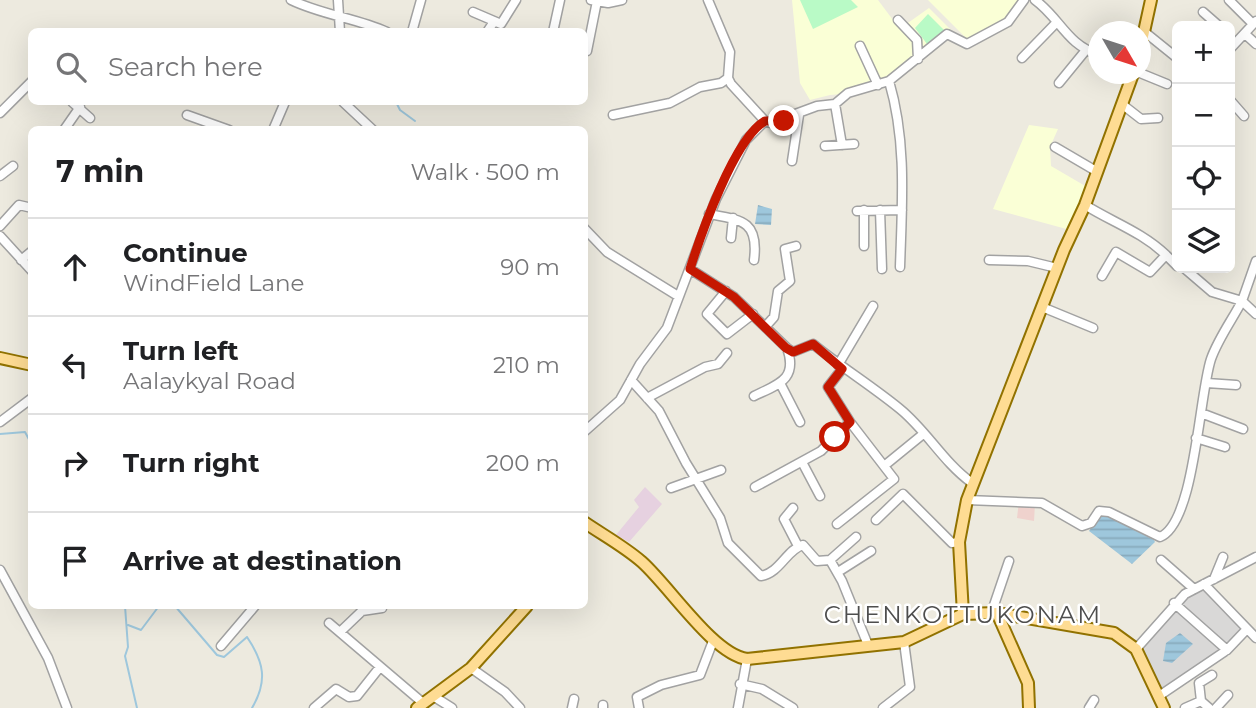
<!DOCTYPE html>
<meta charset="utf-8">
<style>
body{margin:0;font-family:Montserrat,sans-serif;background:#f6f6f6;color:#202124}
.controls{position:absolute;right:21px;top:21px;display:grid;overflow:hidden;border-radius:10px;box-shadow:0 7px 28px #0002}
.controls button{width:63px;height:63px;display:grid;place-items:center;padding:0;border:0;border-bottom:2px solid #e0e0e0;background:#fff;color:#202124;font:35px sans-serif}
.compass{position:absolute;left:1088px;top:21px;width:63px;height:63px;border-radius:50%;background:#fff;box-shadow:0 7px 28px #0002;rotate:129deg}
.stop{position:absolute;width:21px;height:21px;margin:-16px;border:5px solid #c51700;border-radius:50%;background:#fff}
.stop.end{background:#c51700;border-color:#fff;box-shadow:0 2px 7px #0008}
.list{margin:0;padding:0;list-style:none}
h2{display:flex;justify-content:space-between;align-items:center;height:91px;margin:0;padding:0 28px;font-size:30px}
h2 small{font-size:23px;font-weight:400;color:#757577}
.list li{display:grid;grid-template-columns:46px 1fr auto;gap:21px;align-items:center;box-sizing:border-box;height:98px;padding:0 28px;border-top:2px solid #e0e0e0}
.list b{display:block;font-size:26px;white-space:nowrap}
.list p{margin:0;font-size:23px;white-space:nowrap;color:#757577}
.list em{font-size:23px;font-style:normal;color:#757577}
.icon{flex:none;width:38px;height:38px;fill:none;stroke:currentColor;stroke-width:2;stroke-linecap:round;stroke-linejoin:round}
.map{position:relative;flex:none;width:1256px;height:708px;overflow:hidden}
.search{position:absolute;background:#fff;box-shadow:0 7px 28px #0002;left:28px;top:28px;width:560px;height:77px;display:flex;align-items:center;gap:18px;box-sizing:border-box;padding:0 24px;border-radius:10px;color:#757577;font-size:26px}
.panel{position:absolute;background:#fff;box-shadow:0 7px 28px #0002;left:28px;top:126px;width:560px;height:483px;border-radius:10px}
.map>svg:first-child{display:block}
.residential{fill:#d9d8d7}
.commercial{fill:#efd2cd}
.industrial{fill:#e6d1e0}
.education{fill:#faffd6}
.park{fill:#b9fac6}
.water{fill:url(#water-rules)}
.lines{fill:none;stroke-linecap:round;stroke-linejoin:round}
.stream{stroke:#9ec7dc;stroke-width:2}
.minor-casing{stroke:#a2a2a2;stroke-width:11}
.major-casing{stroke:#917200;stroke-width:14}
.minor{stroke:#fff;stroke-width:8}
.major{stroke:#fedc93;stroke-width:10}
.route{stroke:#c51700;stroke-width:9}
.labels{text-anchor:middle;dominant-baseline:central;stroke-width:5;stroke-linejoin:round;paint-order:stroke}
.quarter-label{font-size:24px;letter-spacing:2px;fill:#4e4e4e;stroke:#fff}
</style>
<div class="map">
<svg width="1256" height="708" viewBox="0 0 1256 708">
<defs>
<pattern id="water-rules" width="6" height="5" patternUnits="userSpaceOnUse" patternTransform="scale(1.75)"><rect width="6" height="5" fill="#9ec7dc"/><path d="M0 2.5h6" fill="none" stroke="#88aabc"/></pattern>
</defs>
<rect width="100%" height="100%" fill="#edeadf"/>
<path class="residential" d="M1202 587 1244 631 1233 643 1163 691 1139 648 1170 610Z"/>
<path class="commercial" d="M1019 501 1035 504 1034 521 1017 518Z"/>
<path class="industrial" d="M645 487 662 504 629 542 616 535 639 507 634 500Z"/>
<path class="education" d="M792 0H878L893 20 905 25 929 8 953 32 898 74 864 92 830 95 810 100 800 83Z
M928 0H1021L998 29 969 41Z
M1029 125 1058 129 1050 147 1051 166 1087 187 1070 230 993 209Z"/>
<path class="park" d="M800 0H851L858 7 813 29Z
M928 14 946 32 927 44 915 28Z"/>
<path class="water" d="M758 205 772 209 771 225 755 224Z
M1102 513 1154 540 1155 542 1132 564 1089 531Z
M1180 633 1193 644 1172 663 1163 661 1166 643Z"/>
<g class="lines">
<path class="stream" d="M396 102 400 110 415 121
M0 434 25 432 32 445
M125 606 128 647 125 656 137 708
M175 606 217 655 224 657 247 637C264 662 268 681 252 708
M128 625 141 630 159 606"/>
<defs>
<path id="minor" d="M291 0C322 15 356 18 387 32
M338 0 340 32
M591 0 608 3 622 0
M708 0 730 52 728 78 731 84 765 121 771 123 817 106 835 104 848 93 889 81 947 34 967 44 1008 22 1024 0
M1035 0C1059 17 1068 46 1098 54
M1229 0 1253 24
M473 12 501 24 516 0
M1203 12 1219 26
M898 20 917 40 918 59
M412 32 421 0
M487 32 493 23
M553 32 560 0
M1146 33 1177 58
M1245 34 1256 44
M860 46 878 85
M1230 49 1256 21
M587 51 597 1
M1022 58 1056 23
M1140 73 1167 84
M889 81C907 142 902 204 900 267
M1059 83 1086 50
M1230 100 1244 116
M72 102 90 118
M343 102 373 130
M835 104 842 145
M1123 105 1141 119 1158 118
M0 113 32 81
M187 115 229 130
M613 115 670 103 700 87 721 83 728 78
M64 130 80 107
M273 130 285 102
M825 146 854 144
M1055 147 1096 171
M792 161 799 115
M0 176 13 166
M1085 205C1112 222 1142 232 1166 255
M864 210V246
M880 210 882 269
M857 211 902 210
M709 214C742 220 759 221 754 260
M0 226 19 205 32 208
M584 228 607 252 678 296
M0 236 32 271
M731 238 733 218
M21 260 32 251
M989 260 1028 261 1057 268
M1256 261 1242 301 1256 314
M690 269 734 297 787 348 793 352 813 344C841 367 872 386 900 409 927 431 943 462 972 483
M1102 276 1116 252 1150 272 1166 255 1177 266
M726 291 707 314 727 334 753 314
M1042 307 1093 328
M765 327 774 317 778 291 790 281 785 249 796 246
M838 365 873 306
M631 380 659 411 686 463 720 518 728 543 761 576C780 573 787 549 803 545L817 561 830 560 842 581 868 645
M780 383 800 422
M1207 383 1236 385
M754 396C779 384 798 379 787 348
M647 398 705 367 718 364 727 353
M1201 413 1243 429
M0 422 32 398
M584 432 620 400 640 364 667 328 716 199 746 140 765 121
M1196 438 1225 447
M802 462 820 496
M884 466 922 435
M755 487 821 451 850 422 828 387 842 369
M671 488 721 470
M967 500 1042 503 1082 526 1091 523 1099 511 1109 512 1160 537C1195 523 1199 394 1211 359 1218 339 1232 320 1242 301L1212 292 1184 268
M793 508 784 519 798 546
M876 520 903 494 952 543 959 542
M837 524 894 479 850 422
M830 560 856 537
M1161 560 1194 589
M0 570 48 658 67 708
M838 572 871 551
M1214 579 1223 557
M1204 584 1256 638
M1174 603 1227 650
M991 614 1009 561
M329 623 423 703
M340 632 362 611 382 608
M221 646 255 606
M1136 649 1185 594 1256 557
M471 668 505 692 520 708
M740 684 762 689 793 708
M433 696 452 708
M1159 696 1227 650 1247 629
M1201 701 1199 683 1212 675
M314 708 336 689 349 697 357 696 380 667
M572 708 574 699
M603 708V705
M639 708 637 697 661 685 700 675 713 641
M738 708 747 659
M883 708 910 687 904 642
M1089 708 1094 700
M1185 708 1201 701 1209 708
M1216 708 1228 695"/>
<path id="major" d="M1140 50 1151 0
M0 358 32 365
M584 522C603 535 625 547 642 562 670 587 713 654 747 659L904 642 963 614 997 613 1114 633 1136 649 1164 708
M997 613 1028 683 1029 708
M963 614 959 542 967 500 1064 250 1085 205 1133 74
M417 708 471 668 527 606"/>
</defs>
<use href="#minor" class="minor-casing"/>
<use href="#major" class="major-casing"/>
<use href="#minor" class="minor"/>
<use href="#major" class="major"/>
</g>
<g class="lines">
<path class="route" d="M784 121H765C734 139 701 234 690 269L734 297 786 348 793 352 813 344 842 369 828 387 850 422 835 437"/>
</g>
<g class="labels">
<g class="quarter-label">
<text x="963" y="614">CHENKOTTUKONAM</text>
</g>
</g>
</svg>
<div class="controls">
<button>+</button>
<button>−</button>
<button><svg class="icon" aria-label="locate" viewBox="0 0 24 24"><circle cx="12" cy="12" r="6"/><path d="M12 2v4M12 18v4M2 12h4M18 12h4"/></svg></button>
<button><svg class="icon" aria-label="layers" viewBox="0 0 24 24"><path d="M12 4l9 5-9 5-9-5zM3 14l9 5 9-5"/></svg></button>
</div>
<svg class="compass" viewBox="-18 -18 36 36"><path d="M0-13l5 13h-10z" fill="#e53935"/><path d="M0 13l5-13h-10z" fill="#757577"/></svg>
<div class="stop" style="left:835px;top:437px"></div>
<div class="stop end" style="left:784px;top:121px"></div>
<div class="search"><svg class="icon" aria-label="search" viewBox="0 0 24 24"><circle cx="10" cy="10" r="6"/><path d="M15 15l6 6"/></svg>Search here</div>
<section class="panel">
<h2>7 min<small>Walk · 500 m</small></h2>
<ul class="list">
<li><svg class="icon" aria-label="ahead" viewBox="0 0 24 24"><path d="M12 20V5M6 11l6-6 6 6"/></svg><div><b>Continue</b><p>WindField Lane</p></div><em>90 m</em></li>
<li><svg class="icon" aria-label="left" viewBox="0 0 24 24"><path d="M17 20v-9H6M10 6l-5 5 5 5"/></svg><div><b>Turn left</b><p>Aalaykyal Road</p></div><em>210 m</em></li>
<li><svg class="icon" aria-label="right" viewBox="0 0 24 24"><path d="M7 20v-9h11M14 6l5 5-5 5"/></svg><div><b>Turn right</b></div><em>200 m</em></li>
<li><svg class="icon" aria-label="arrive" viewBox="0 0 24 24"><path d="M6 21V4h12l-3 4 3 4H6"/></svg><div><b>Arrive at destination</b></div></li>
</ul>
</section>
</div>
